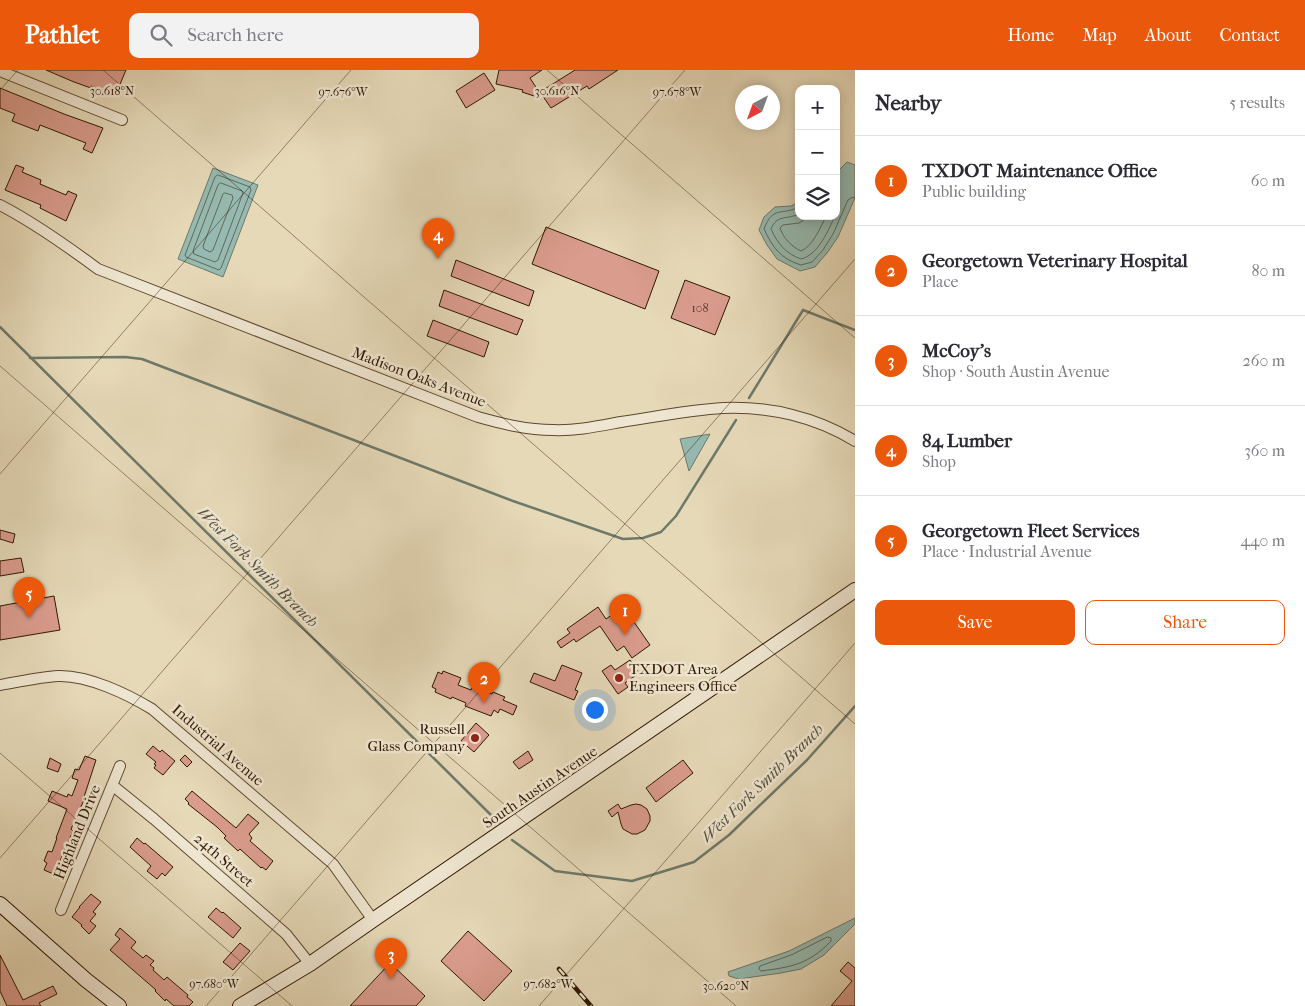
<!DOCTYPE html>
<meta charset="utf-8">
<style>
body{margin:0;font-family:"IM FELL French Canon",serif;background:#f2f2f3;color:#2b2b33}
.controls{position:absolute;right:15px;top:15px;display:grid;overflow:hidden;border-radius:10px;box-shadow:0 2px 12px #0003}
.controls button{width:45px;height:45px;display:grid;place-items:center;padding:0;border:0;border-bottom:1px solid #e1e1e2;background:#fff;color:#2b2b33;font:25px sans-serif}
.compass{position:absolute;left:735px;top:15px;width:45px;height:45px;border-radius:50%;background:#fff;box-shadow:0 2px 12px #0003;rotate:221deg}
.you{position:absolute;left:594px;top:639px;width:18px;height:18px;margin:-12px;border:4px solid #fff;border-radius:50%;background:#1a73e8;box-shadow:0 0 0 8px #1a73e833}
.badge{display:grid;place-items:center;width:32px;height:32px;border-radius:50%;background:#ea580c;color:#fff;font-size:16px;font-weight:700}
.pin{position:absolute;translate:-50% -41px;filter:drop-shadow(0 1px 2px #0008)}
.pin::after{content:'';position:absolute;top:26px;width:18px;height:15px;background:inherit;clip-path:polygon(0 0,100% 0,50% 100%)}
.list{margin:0;padding:0;list-style:none}
h2{display:flex;justify-content:space-between;align-items:center;height:65px;margin:0;padding:0 20px;font-size:21px}
h2 small{font-size:16px;font-weight:400;color:#7c7c81}
.list li{display:grid;grid-template-columns:32px 1fr auto;gap:15px;align-items:center;box-sizing:border-box;height:90px;padding:0 20px;border-top:1px solid #e1e1e2}
.list b{display:block;font-size:19px;white-space:nowrap}
.list p{margin:0;font-size:16px;white-space:nowrap;color:#7c7c81}
.list em{font-size:16px;font-style:normal;color:#7c7c81}
.actions{display:flex;gap:10px;padding:15px 20px}
.actions a{flex:1;padding:11px 0;border:1px solid #ea580c;border-radius:10px;text-align:center;font-size:18px;color:#ea580c}
.actions .main{background:#ea580c;color:#fff}
.icon{flex:none;width:28px;height:28px;fill:none;stroke:currentColor;stroke-width:2;stroke-linecap:round;stroke-linejoin:round}
.map{position:relative;flex:none;width:855px;height:936px;overflow:hidden}
header{display:flex;align-items:center;gap:30px;box-sizing:border-box;height:70px;padding:0 25px;background:#ea580c;color:#fff}
header strong{font-size:24px}
nav{display:flex;gap:28px;margin-inline-start:auto;font-size:18px}
.search{width:350px;height:45px;background:#f2f2f3;display:flex;align-items:center;gap:12px;box-sizing:border-box;padding:0 18px;border-radius:10px;color:#7c7c81;font-size:19px}
main{display:flex}
aside{flex:1;background:#fff}
.map>svg:first-child{display:block}
.water{fill:#96bab1;stroke:#6d796a}
.lines{fill:none;stroke-linecap:round;stroke-linejoin:round}
.shore{stroke:#626858;stroke-width:1}
.stream{stroke:#6d796a;stroke-width:2.5}
.building{fill:#da9c8d;stroke:#2f1700}
.minor-casing{stroke:#5d482e;stroke-width:12}
.secondary-casing{stroke:#2f1700;stroke-width:16}
.minor{stroke:#efe6d1;stroke-width:10}
.secondary{stroke:#efe6d1;stroke-width:14}
.rail-casing{stroke:#2f1700;stroke-width:4.5}
.rail{stroke:#efe6d1;stroke-width:2.5;stroke-dasharray:8;stroke-linecap:butt}
.ticks{fill:none;stroke:#2f1700;stroke-width:1;stroke-opacity:0.45}
.poi-dot{fill:#8f2418;stroke:#efe6d1;stroke-width:2}
.labels{text-anchor:middle;dominant-baseline:central;stroke-width:5;stroke-linejoin:round;paint-order:stroke}
.number-label{font-size:12px;fill:#5a3823}
.street-label{font-size:15px;fill:#2f1700;stroke:#efe6d1}
.poi-label{font-size:15px;fill:#2f1700;stroke:#efe6d1;text-anchor:start}
.water-label{font-size:16px;font-style:italic;fill:#53503e;stroke:#efe6d1}
.ticks-label{font-size:12px;text-anchor:middle;fill:#2f1700;stroke:#efe6d1;stroke-width:5;stroke-linejoin:round;paint-order:stroke}
</style>
<header>
<strong>Pathlet</strong>
<div class="search"><svg class="icon" aria-label="search" viewBox="0 0 24 24"><circle cx="10" cy="10" r="6"/><path d="M15 15l6 6"/></svg>Search here</div>
<nav><a>Home</a><a>Map</a><a>About</a><a>Contact</a></nav>
</header>
<main>
<div class="map">
<svg width="855" height="936" viewBox="0 0 855 936">
<rect width="100%" height="100%" fill="#e6d9b8"/>
<filter id="stains"><feTurbulence type="fractalNoise" baseFrequency=".004" numOctaves="4"/><feColorMatrix values="0 0 0 0 .2 0 0 0 0 .09 0 0 0 0 .02 0 0 0 .5 -.17"/></filter>
<radialGradient id="worn" r=".72"><stop offset=".6" stop-color="#630" stop-opacity="0"/><stop offset="1" stop-color="#630" stop-opacity=".3"/></radialGradient>
<path class="water" d="M847 92 855 95V125L854 130 838 167 827 183 815 197 800 201 777 189 767 175 759 160 764 147 775 137 791 136 799 132V146H836V103Z
M213 98 258 115 223 207 178 189Z
M710 364 689 401 680 369Z
M855 848V854L824 885 801 899 781 903 739 909 729 906 728 902 789 881Z"/>
<g class="lines">
<path class="shore" d="M218 105 250 117 251 120 221 198 219 200 186 187 185 185 215 107Z
M221 113 242 121 243 123 218 190 215 192 194 184 193 181 218 115Z
M225 123 232 125 233 128 213 180 210 182 204 179 203 176 223 124Z
M799 137C782 146 773 135 764 159 773 178 781 189 801 195L812 192 823 180 833 164 848 130 851 128 855 127
M799 144C787 150 777 144 771 159 778 174 785 183 801 189 818 185 828 161 835 146
M810 146 799 153 783 155 780 158C784 169 791 176 801 181 812 177 821 157 826 146
M828 867 831 868V871C809 894 792 897 761 901L759 899 760 896 791 885Z"/>
<path class="stream" d="M0 257 499 753
M30 288 125 287 142 289 513 431 623 469 643 468 661 462 676 446 736 350
M749 328 803 240 855 260
M512 770 555 801 632 811 694 792 729 765 807 690 855 636"/>
</g>
<path class="building" d="M46 0H126L115 26 91 16V18L74 12Z
M499 0H542L530 8 541 25 537 27 522 22 523 20 496 14Z
M575 0H618L589 19 587 16 551 38 540 22Z
M484 3 495 20 466 38 456 21Z
M0 18 64 44 103 58 92 83 83 79 86 73 40 55 38 61 12 51 15 44 0 38Z
M16 95 24 98 22 102 41 110 40 114 66 125 68 121 77 125 66 151 40 138 41 135 5 120Z
M546 157 659 201 645 239 532 194Z
M456 190 534 221 529 236 451 206Z
M685 210 730 227 715 265 671 248Z
M444 220 523 250 517 265 439 236Z
M433 250 489 272 484 287 427 266Z
M0 460 15 464 13 473 0 469Z
M21 488 24 502 0 506V491Z
M54 526 60 560 0 570V536Z
M598 537 606 549 616 542 627 557 634 552 650 575 632 588 624 576 617 581 600 556 576 572 574 569 561 578 557 572 570 563 567 559Z
M630 590 639 603 625 613 628 617 618 624 602 601 611 595 615 600Z
M562 595 582 603 575 620 578 621 574 630 530 612 534 603 555 611Z
M443 601 461 608 458 615 471 620 473 616 492 624 493 622 505 627 503 630 517 636 513 645 500 639 498 643 494 640 491 646 465 636 466 633 452 627 451 629 435 622 436 619 432 617 438 602 442 604Z
M476 653 489 665 474 682 461 671Z
M153 676 160 682 162 680 175 691 163 705 154 698 156 695 154 694 156 692 146 684Z
M528 681 533 690 519 699 513 692Z
M185 685 192 692 187 697 180 690Z
M85 686 96 690 83 730H84L71 759 73 761 60 791 62 792 56 805 44 800 47 793 44 791 48 781 52 782 57 768H56L67 739 48 731 52 721 67 727 68 724 72 726 78 710 72 708 75 699 79 700Z
M50 688 61 694 58 702 47 698Z
M683 690 693 703 656 732 646 718Z
M192 721 236 758 248 744 259 753 249 764 252 768 250 771 273 791 266 800 262 797 261 798 240 779 238 781 224 768 226 766 217 757 188 734 189 733 185 729Z
M618 734 621 739 631 735 636 734 641 735 647 739 650 746V751L645 760 637 764H632L623 759 621 754 618 742 612 747 608 741Z
M137 768 144 774 145 773 173 797 165 806 162 803 157 809 147 801 151 796 130 777Z
M91 824 101 832 93 842 96 844 90 851 96 856 89 864 81 856 82 855 72 847 80 837H79Z
M216 838 222 843 223 842 241 858 233 868 208 847Z
M120 858 136 872 131 878 143 888 146 885 154 891 150 895 154 898 153 900 164 910 167 907 188 925 187 927 193 932 189 936H174L166 929 165 931 155 921 156 920 110 880 120 869 115 865Z
M468 861 512 901 484 931 441 891Z
M240 873 250 881 233 900 223 892Z
M0 885 23 930 53 916 57 924 39 933 41 936H7L0 921Z
M848 892 855 898V936H831L852 911 840 901Z
M390 893 425 926 416 936H350Z"/>
<g class="lines">
<defs>
<path id="minor" d="M0 1 122 50
M0 135C35 153 67 176 98 199L478 347C503 354 527 360 553 360 576 361 599 356 621 352 655 347 689 340 723 338 769 336 816 347 855 371
M0 615C18 612 40 607 58 606 88 605 127 624 152 639L333 794 373 850
M112 715 154 749 286 864 310 894
M61 840 120 696"/>
<path id="secondary" d="M0 834 86 910 119 936
M240 936 310 894 373 850 855 520"/>
</defs>
<use href="#minor" class="minor-casing"/>
<use href="#secondary" class="secondary-casing"/>
<use href="#minor" class="minor"/>
<use href="#secondary" class="secondary"/>
<defs>
<path id="rail" d="M559 899 591 936"/>
</defs>
<use href="#rail" class="rail-casing"/>
<use href="#rail" class="rail"/>
</g>
<path class="ticks" d="M103 0 855 654M547 0 855 268M0 20 18 0M0 296 736 936M0 404 351 0M0 683 292 936M0 788 685 0M206 936 855 189M539 936 855 573"/>
<g class="poi-dot">
<circle cx="619" cy="608" r="5"/>
<circle cx="475" cy="668" r="5"/>
</g>
<g class="labels">
<g class="number-label">
<text x="700" y="238">108</text>
</g>
<g class="street-label">
<text transform="translate(419 307) rotate(21)">Madison Oaks Avenue</text>
<text transform="translate(218 675) rotate(41)">Industrial Avenue</text>
<text transform="translate(540 717) rotate(-34)">South Austin Avenue</text>
<text transform="translate(77 762) rotate(-68)">Highland Drive</text>
<text transform="translate(224 790) rotate(41)">24th Street</text>
</g>
<g class="poi-label">
<text x="629" y="599">TXDOT Area<tspan x="629" dy="17">Engineers Office</tspan></text>
<text x="465" y="659" text-anchor="end">Russell<tspan x="465" dy="17">Glass Company</tspan></text>
</g>
<g class="water-label">
<text transform="translate(258 497) rotate(45)">West Fork Smith Branch</text>
<text transform="translate(762 713) rotate(-44)">West Fork Smith Branch</text>
</g>
</g>
<g class="ticks-label">
<text x="112" y="25">30.618°N</text>
<text x="557" y="25">30.616°N</text>
<text x="343" y="26">97.676°W</text>
<text x="677" y="26">97.678°W</text>
<text x="214" y="918">97.680°W</text>
<text x="548" y="918">97.682°W</text>
<text x="726" y="920">30.620°N</text>
</g>
<rect width="100%" height="100%" filter="url(#stains)"/>
<rect width="100%" height="100%" fill="url(#worn)"/>
</svg>
<div class="controls">
<button>+</button>
<button>−</button>
<button><svg class="icon" aria-label="layers" viewBox="0 0 24 24"><path d="M12 4l9 5-9 5-9-5zM3 14l9 5 9-5"/></svg></button>
</div>
<svg class="compass" viewBox="-18 -18 36 36"><path d="M0-13l5 13h-10z" fill="#e53935"/><path d="M0 13l5-13h-10z" fill="#7c7c81"/></svg>
<div class="you"></div>
<div class="pin badge" style="left:625px;top:565px">1</div>
<div class="pin badge" style="left:484px;top:633px">2</div>
<div class="pin badge" style="left:391px;top:909px">3</div>
<div class="pin badge" style="left:438px;top:189px">4</div>
<div class="pin badge" style="left:29px;top:548px">5</div>
</div>
<aside>
<h2>Nearby<small>5 results</small></h2>
<ul class="list">
<li><span class="badge">1</span><div><b>TXDOT Maintenance Office</b><p>Public building</p></div><em>60 m</em></li>
<li><span class="badge">2</span><div><b>Georgetown Veterinary Hospital</b><p>Place</p></div><em>80 m</em></li>
<li><span class="badge">3</span><div><b>McCoy's</b><p>Shop · South Austin Avenue</p></div><em>260 m</em></li>
<li><span class="badge">4</span><div><b>84 Lumber</b><p>Shop</p></div><em>360 m</em></li>
<li><span class="badge">5</span><div><b>Georgetown Fleet Services</b><p>Place · Industrial Avenue</p></div><em>440 m</em></li>
</ul>
<div class="actions"><a class="main">Save</a><a>Share</a></div>
</aside>
</main>
